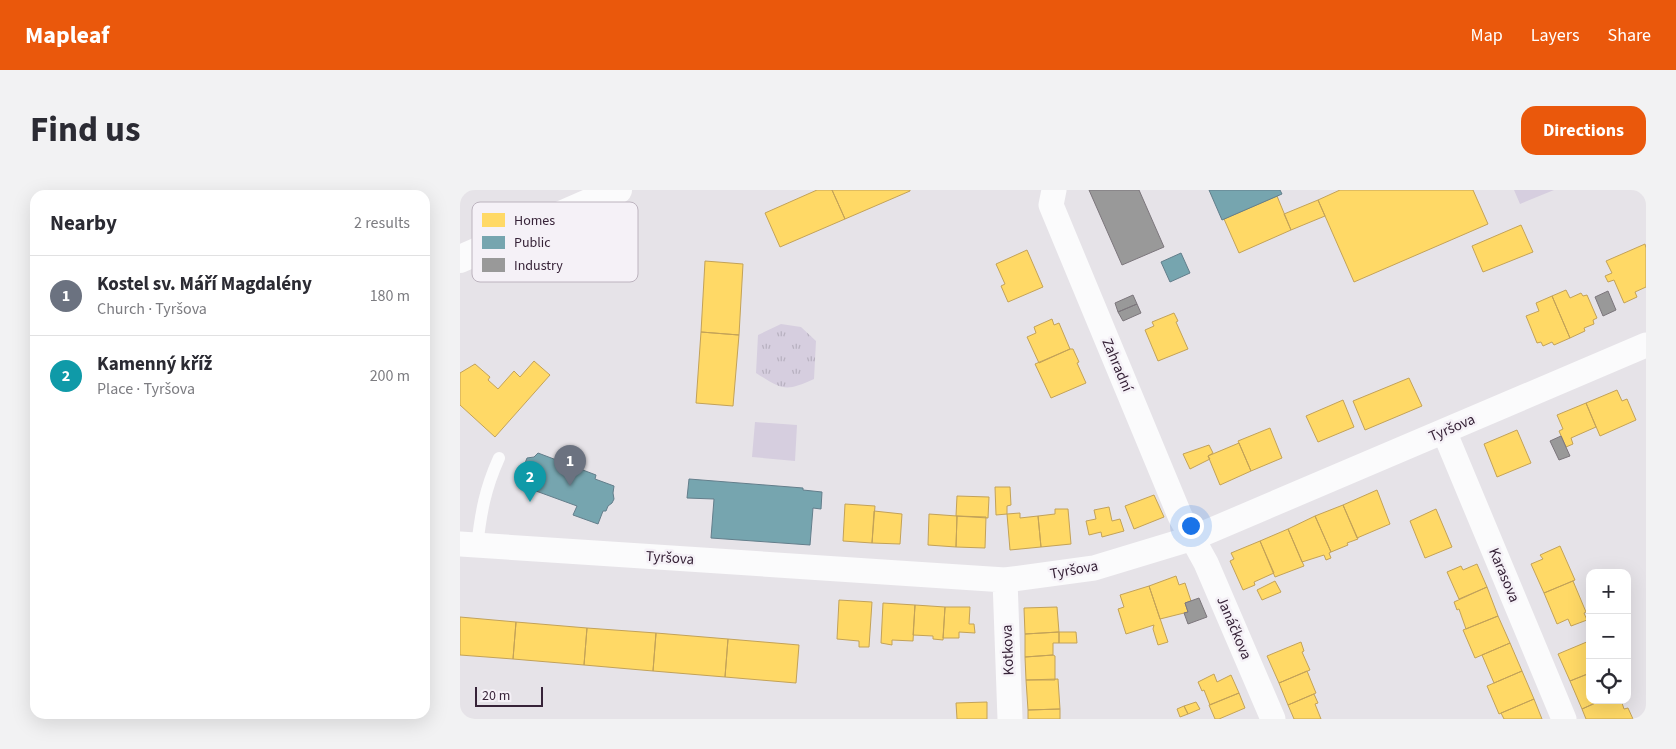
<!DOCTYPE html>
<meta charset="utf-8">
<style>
body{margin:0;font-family:"Source Sans 3",sans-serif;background:#f2f2f3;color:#2b2b33}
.controls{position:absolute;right:15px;bottom:15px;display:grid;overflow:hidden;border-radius:10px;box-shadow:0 5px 20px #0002}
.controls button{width:45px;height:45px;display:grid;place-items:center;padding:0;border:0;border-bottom:1px solid #e1e1e2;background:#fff;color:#2b2b33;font:25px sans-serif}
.scale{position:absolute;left:15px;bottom:12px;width:68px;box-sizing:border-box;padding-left:5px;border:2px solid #372338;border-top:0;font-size:14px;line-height:18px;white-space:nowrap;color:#372338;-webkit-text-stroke:4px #f5f1f7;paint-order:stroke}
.you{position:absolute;left:730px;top:335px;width:18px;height:18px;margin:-12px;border:4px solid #fff;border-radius:50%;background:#1a73e8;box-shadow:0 0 0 8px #1a73e833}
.badge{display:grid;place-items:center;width:32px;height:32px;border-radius:50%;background:#ea580c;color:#fff;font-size:16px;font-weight:700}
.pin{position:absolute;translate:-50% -41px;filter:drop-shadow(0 1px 2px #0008)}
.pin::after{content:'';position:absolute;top:26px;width:18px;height:15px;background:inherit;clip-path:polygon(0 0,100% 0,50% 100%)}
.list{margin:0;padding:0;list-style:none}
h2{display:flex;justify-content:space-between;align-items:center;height:65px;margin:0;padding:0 20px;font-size:21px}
h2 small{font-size:16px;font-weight:400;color:#7c7c81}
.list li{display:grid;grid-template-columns:32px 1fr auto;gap:15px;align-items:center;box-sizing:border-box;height:80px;padding:0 20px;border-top:1px solid #e1e1e2}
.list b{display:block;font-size:19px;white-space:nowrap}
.list p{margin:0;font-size:16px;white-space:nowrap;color:#7c7c81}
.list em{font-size:16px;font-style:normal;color:#7c7c81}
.icon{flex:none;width:28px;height:28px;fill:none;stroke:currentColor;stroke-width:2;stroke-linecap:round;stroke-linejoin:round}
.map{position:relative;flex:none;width:1186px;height:529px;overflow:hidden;border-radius:15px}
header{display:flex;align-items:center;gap:30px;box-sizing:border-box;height:70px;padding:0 25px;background:#ea580c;color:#fff}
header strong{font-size:24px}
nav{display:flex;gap:28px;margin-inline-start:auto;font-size:18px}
.intro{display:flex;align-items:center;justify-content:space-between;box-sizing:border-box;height:120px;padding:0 30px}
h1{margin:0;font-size:35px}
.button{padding:12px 22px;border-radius:15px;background:#ea580c;color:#fff;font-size:18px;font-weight:700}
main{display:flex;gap:30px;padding:0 30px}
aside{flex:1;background:#fff;border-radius:15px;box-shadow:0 5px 20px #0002}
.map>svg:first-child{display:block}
.grass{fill:#d6cedf}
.park{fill:url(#park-tufts)}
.homes{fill:#ffd966;stroke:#c3a258}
.public{fill:#76a5af;stroke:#637e8b}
.industry{fill:#999;stroke:#7c767c}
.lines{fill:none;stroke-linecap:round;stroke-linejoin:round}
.service{stroke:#fbfbfc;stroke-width:12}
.minor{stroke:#fbfbfc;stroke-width:25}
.secondary{stroke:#fbfbfc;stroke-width:28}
.labels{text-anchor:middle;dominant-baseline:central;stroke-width:5;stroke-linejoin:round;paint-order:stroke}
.street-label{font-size:15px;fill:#372338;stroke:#f5f1f7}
.key{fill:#f5f1f7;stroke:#bcb3be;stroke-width:1}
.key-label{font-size:14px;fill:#372338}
</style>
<header>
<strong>Mapleaf</strong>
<nav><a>Map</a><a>Layers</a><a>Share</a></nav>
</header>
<div class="intro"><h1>Find us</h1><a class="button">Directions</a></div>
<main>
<aside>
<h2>Nearby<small>2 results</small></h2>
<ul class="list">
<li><span class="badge" style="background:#6b7280">1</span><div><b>Kostel sv. Máří Magdalény</b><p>Church · Tyršova</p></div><em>180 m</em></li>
<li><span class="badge" style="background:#0f9aa8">2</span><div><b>Kamenný kříž</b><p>Place · Tyršova</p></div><em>200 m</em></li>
</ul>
</aside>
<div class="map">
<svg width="1186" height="529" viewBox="0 0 1186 529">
<defs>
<pattern id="park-tufts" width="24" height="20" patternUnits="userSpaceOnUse" patternTransform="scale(1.25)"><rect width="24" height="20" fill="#d6cedf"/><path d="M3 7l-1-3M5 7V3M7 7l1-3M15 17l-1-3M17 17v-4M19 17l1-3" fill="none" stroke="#b8b1c0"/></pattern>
</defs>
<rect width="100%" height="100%" fill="#e6e3e8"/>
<path class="grass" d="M1054 0H1094L1060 14Z
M295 232 337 235 335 271 292 267Z"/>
<path class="park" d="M321 134 341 137 356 151 354 189C325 202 323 200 296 183L298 145Z"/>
<path class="homes" d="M357 0H372L385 29 320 57 305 23Z
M372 0H450V1L385 29Z
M880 0H1013L1028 34 894 92 858 10Z
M817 6 831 40 779 63 764 29Z
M858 10 865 26 831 40 824 24Z
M1061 35 1073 62 1023 82 1012 56Z
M1185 54 1186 58V97L1175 102 1177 107 1164 113 1154 90 1148 92 1145 86 1152 83 1146 71Z
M567 60 583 97 548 112 541 96 545 94 536 74Z
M245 71 283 74 279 145 241 142Z
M1106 100 1110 108 1121 103 1123 106 1127 105 1137 128 1133 130 1134 134 1124 138 1125 141 1110 148 1092 106Z
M1092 106 1110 148 1094 155 1092 152 1083 156 1081 152 1077 153 1066 126 1079 121 1076 113Z
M714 123 718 131 716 132 728 159 698 171 685 140 694 136 692 132Z
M592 129 594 135 599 133 610 159 579 173 567 147 576 143 574 137Z
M241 142 279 145 273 216 236 213Z
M610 159H613L619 172 617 173 626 193 591 208 575 174Z
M74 171 90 185 35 247 0 215V183L15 174 30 187 28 190 38 199 54 181 60 187Z
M949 188 962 216 905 240 893 211Z
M1157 200 1162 211 1167 209 1176 230 1140 246 1126 213Z
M883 210 894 237 858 252 846 226Z
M1126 213 1136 237 1111 248 1113 254 1106 257 1099 241 1103 239 1097 225Z
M810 238 822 268 791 281 778 251Z
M1057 240 1071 273 1037 287 1024 254Z
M779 253 791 281 760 295 748 266Z
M749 255 753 263 748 266 750 269 730 279 723 264Z
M535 297H550L551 315 547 316V324L536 325Z
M917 300 930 334 897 348 883 315Z
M694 305 704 327 674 339 665 316Z
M497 306 529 307 528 328 496 326Z
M385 314 415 316 412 353 383 351Z
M883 315 898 349 887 353 888 355 871 362 855 326Z
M649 317 652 331 660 329 664 341 642 347 641 342 629 345 626 331 636 329 634 320Z
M595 319H608L611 354 581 357 578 326 595 324Z
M976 319 992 357 965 368 950 331Z
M414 321 442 324 440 354 412 353Z
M560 323V328L578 326 581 357 550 360 547 324Z
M469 324 497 326 496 357 468 355Z
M497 326 526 327 525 358 496 357Z
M855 326 871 362 869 363 871 368 866 370 864 365 842 372 828 339Z
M828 339 844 376 815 387 800 351Z
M800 351 814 383 794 392 795 395 783 400 770 371 774 369 771 363Z
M1100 356 1115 390 1084 403 1071 374 1083 369 1080 365Z
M1017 374 1027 397 999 409 987 382 1001 376 1003 380Z
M716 386 719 395 725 393 731 411 725 413 728 422 700 429 689 396Z
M815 391 821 402 802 410 797 400Z
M1113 391 1126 422 1124 423 1127 430 1111 436 1108 429 1097 434 1084 403Z
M689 396 708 452 698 455 693 439 694 435 666 444 658 419 664 417 660 405Z
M1027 397 1038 426 1006 439 999 419 997 420 994 412Z
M379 410 412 412 409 457H399V451L377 449Z
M423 413 455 415 453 451 432 450V455L421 453Z
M455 415 485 417 483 450 473 449V446L453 445Z
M485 417H510L509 434H514L515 443 499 442V448H483Z
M597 417 599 442 565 444 564 418Z
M1038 426 1050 453 1015 468 1003 440Z
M0 427 56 432 53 469 0 465Z
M56 432 127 438 124 475 53 469Z
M127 438 196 443 193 481 124 475Z
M599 442H616L617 453H599Z
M599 442V453H593V465L565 467V444Z
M196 443 268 449 265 487 193 481Z
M268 449 339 455 336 493 265 487Z
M1129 451 1130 483 1110 491 1098 464Z
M841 452 844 461 842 462 850 480 819 493 807 466Z
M1050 453 1062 481 1034 493 1022 465Z
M593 465 595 466V490H566L565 467Z
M847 481 856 503 828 515 819 493Z
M1062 481 1074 509 1039 524 1027 496Z
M1130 483V510H1142L1122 519 1110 491Z
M754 484 757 492 771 485 779 503 750 515 744 500 742 501 738 492Z
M598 489 600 519 568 520 566 490Z
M779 503 785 518 759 529H755L749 515Z
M854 504 858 513 855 514 861 529H834L828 515Z
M1074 509 1082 529H1044L1041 523Z
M1142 510H1161L1164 519 1168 518 1173 529H1126L1122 519Z
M527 512V529H497L496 513Z
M736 512 740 519 728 524 724 516Z
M724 516 728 524 720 527 717 519Z
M600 519V529H568V520Z"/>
<path class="public" d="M749 0H820L822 4 762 30Z
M721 63 730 83 710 92 701 72Z
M78 263 136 285 135 289 154 296 153 303 154 309 152 313 148 316 146 321H143L138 334 113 325 117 316 65 297V291L60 286 67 268 74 267Z
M229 289 343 298V300L362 302 361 319 353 318 350 355 251 348 254 309 227 308Z"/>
<path class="industry" d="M629 0H679L704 57 662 75Z
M1148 101 1156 120 1143 126 1135 107Z
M673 105 677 114 658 122 655 113Z
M677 114 681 123 663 131 658 122Z
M1101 246 1110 266 1099 270 1090 251Z
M739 408 747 427 728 434 724 423 728 422 725 413Z"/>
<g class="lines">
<path class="service" d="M17 356C21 322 25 299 39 268"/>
<path class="minor" d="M594 0 591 15 720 326 746 373 813 529
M984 241 1104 529
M0 354 545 390 634 378 733 348 1186 155
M545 390 550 529"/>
<path class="secondary" d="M0 69 158 0"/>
</g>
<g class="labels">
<g class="street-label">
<text transform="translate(657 175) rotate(67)">Zahradní</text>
<text transform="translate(992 238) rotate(-23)">Tyršova</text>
<text transform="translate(210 368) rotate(4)">Tyršova</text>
<text transform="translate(614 380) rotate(-10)">Tyršova</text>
<text transform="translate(1044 385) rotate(67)">Karasova</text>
<text transform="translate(774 438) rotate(67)">Janáčkova</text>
<text transform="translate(548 460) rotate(-92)">Kotkova</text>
</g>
</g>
<rect x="12" y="12" width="166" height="80" rx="8" class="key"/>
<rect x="22" y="23" width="23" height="14" fill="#ffd966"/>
<rect x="22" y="46" width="23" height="13" fill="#76a5af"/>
<rect x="22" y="68" width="23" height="14" fill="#999"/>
<g class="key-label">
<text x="54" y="35">Homes</text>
<text x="54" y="57">Public</text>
<text x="54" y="80">Industry</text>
</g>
</svg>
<div class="controls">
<button>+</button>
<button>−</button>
<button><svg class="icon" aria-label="locate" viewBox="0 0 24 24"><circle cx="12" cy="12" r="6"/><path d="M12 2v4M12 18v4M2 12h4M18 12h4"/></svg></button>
</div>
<div class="scale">20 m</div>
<div class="you"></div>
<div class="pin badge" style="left:110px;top:296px;background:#6b7280">1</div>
<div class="pin badge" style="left:70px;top:312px;background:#0f9aa8">2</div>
</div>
</main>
